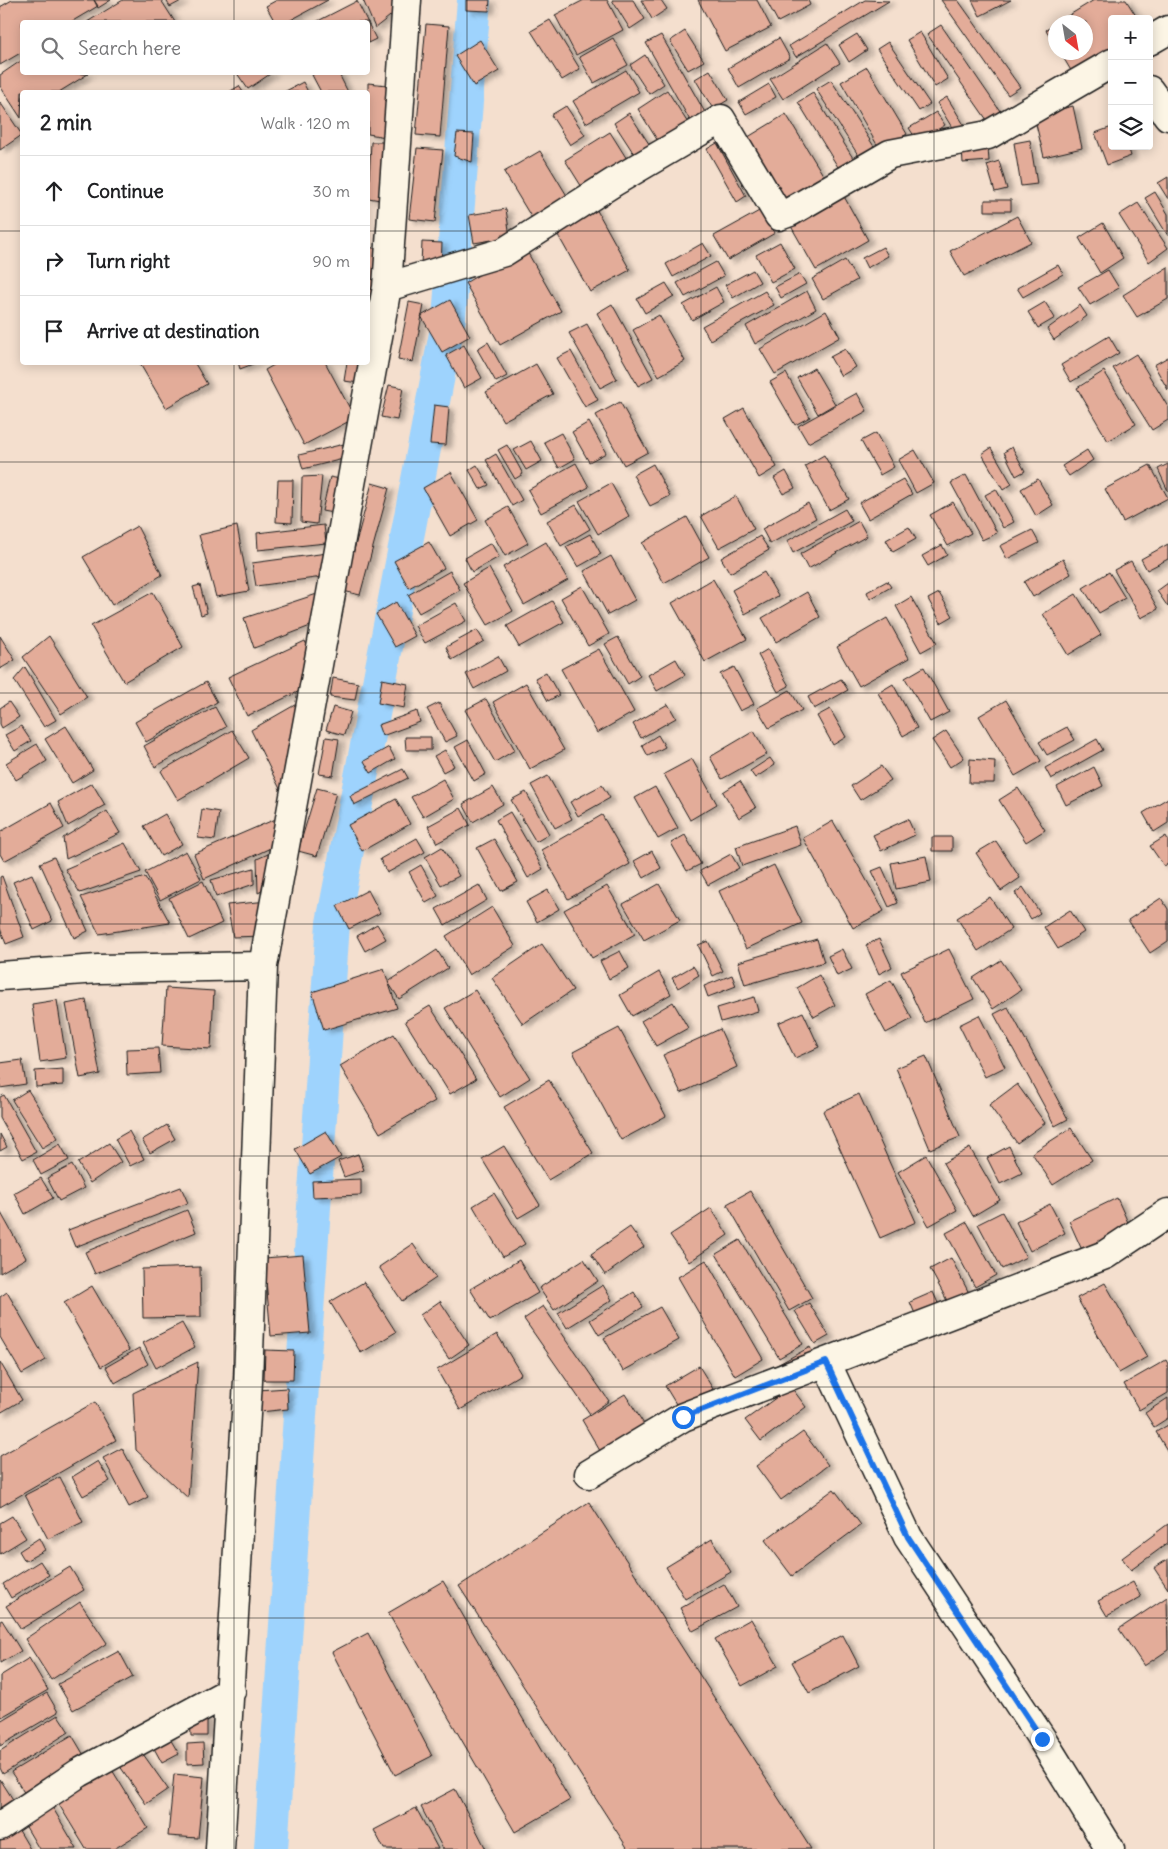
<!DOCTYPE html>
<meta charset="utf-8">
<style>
body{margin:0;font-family:Delius,sans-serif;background:#f2f2f2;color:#202124}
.controls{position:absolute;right:15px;top:15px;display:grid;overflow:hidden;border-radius:5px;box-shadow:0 2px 12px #0003}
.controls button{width:45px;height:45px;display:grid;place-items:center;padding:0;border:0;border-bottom:1px solid #e0e0e0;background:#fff;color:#202124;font:25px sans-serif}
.compass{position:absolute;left:1048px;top:15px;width:45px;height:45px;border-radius:50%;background:#fff;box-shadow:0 2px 12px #0003;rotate:149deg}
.stop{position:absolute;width:15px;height:15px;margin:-11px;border:4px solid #1a73e8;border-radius:50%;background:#fff}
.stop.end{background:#1a73e8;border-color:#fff;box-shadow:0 1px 5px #0008}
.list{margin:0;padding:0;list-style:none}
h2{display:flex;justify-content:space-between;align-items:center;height:65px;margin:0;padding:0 20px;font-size:21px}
h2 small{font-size:16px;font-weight:400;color:#757577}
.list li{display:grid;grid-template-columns:32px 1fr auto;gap:15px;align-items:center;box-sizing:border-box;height:70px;padding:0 20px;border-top:1px solid #e0e0e0}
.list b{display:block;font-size:19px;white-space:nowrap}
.list em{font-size:16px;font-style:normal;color:#757577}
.icon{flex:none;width:28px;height:28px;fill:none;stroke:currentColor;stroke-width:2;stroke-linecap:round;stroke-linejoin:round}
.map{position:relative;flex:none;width:1168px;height:1849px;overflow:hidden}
.search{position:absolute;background:#fff;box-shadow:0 2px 12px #0003;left:20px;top:20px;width:350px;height:55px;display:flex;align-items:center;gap:12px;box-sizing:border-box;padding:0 18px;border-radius:5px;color:#757577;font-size:19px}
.panel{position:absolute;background:#fff;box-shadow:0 2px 12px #0003;left:20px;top:90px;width:350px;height:275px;border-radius:5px}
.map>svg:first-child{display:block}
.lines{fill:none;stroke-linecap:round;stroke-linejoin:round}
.canal{stroke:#9ed3fd;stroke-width:34}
.building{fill:#e3ac99;stroke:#1c1c1c;filter:url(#shadow)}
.minor-casing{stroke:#1c1c1c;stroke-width:31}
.minor{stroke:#fcf5e5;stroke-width:28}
.route{stroke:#1a73e8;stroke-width:6}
.grid{fill:none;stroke:#1c1c1c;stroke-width:1;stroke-opacity:0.55}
</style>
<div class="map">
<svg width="1168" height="1849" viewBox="0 0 1168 1849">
<defs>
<filter id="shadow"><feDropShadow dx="5.5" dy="3" stdDeviation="2.5" flood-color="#0004"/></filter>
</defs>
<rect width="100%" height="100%" fill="#f4dfce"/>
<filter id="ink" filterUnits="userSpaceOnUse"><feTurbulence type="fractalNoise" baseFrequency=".02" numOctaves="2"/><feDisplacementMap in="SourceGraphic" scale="10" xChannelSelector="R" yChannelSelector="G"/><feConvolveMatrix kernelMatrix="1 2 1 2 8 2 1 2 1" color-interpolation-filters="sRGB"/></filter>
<g filter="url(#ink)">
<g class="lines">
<path class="canal" d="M271 1849 333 923 449 318 474 0"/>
</g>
<path class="building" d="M12 0H94L98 6 71 22H22V52L0 65V7Z
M94 0H111L98 8Z
M123 0H161L175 22H87Z
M166 0H183L170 7Z
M277 0H328L287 22H275L266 6Z
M363 0H409V1L375 28Z
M466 0H490L489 11 466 10Z
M584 0H607L623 30 576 55 555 15Z
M612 0H633L645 19 630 29Z
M641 0H661L667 9 652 19Z
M698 0H757L771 27 725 51Z
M766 0H808L810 5 778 22Z
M865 0 889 1 796 57 789 46Z
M941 0H958L1020 87 1008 95Z
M972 0H1011L980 16Z
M1094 0H1126L1138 19H1112V49L1073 74 1060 52H1086V22H1058Z
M357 1 376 39 368 43V22H316Z
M550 20 580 69 562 80 531 31Z
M426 24 449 26 440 137 416 135Z
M1056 24V45L1046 30Z
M941 25 1000 111 987 120 927 34Z
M685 31 704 61 688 70 670 41Z
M920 32 948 79 935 87 907 40Z
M857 34 867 50 849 62 839 45Z
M661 35 711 123 696 131 646 43Z
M613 38 628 65 594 83 579 57Z
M779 38 790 58 739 88 728 68Z
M480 40 499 71 474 86 455 56Z
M888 42 930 104 919 111 877 49Z
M827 43 840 63 783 99 770 79Z
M645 55 664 84 649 94 630 65Z
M22 60V72L88 74 59 92H22L21 118 0 86V75Z
M867 67 907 134 880 150 841 82Z
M626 70 639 92 586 123 573 101Z
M710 70 728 100 713 109 695 79Z
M236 72H273L248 89Z
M317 72H338L348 92H321L312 75Z
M831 80 875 148 860 158 816 89Z
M303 82 308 92H284Z
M368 83 397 86 386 137 368 134Z
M769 84 776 97 746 114 739 102Z
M239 86 243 92H229Z
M667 90 691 128 661 146 638 109Z
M813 93 856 163 841 172 798 102Z
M947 97 969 133 959 139 937 103Z
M0 102 22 135 0 150Z
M566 106 585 135 570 145 551 115Z
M1073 106 1082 148 1044 157 1034 116Z
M936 112 945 125 918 142 909 128Z
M629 113 653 150 638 160 614 123Z
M786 114 828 183 782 210 740 142Z
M1112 127V146H1128L1131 156 1107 165 1095 133Z
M610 132 630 164 585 192 565 160Z
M457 133 474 134 472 162 454 156Z
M1030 140 1037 184 1021 186 1014 143Z
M371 142H394L387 201 368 198Z
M717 143 746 196 737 202 707 149Z
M417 148 443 150 435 222 409 219Z
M988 148 989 161 963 163 962 149Z
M540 151 569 199 533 220 504 172Z
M999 161 1007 189 995 192 987 165Z
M1168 177V199L1158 183Z
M841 191 868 240 816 270 788 221Z
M1155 192 1168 214V236L1145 198Z
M985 200H1011V211H985Z
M1138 203 1168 248 1149 262 1119 215Z
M594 205 630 270 590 292 554 228Z
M506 209 510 237 474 243 469 215Z
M761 210 775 233 728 260 714 236Z
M1017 216 1031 242 964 276 950 251Z
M1103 223 1123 258 1100 273 1079 238Z
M422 242 442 243 441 266 421 265Z
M780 242 795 269 771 282 756 255Z
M703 243 711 256 673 277 666 264Z
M368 247 394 252 368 324Z
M883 247 888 256 867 268 862 258Z
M525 248 561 311 500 345 465 283Z
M845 260 857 280 823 299 812 279Z
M716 262 724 276 685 297 677 283Z
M1058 265 1063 274 1023 297 1017 288Z
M1168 267V299L1137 317 1123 295Z
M753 270 760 282 733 298 725 285Z
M1108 270 1119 288 1090 305 1078 287Z
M800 274 806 284 781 298 775 287Z
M666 283 674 296 645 313 637 299Z
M716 287 724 302 692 320 683 305Z
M765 291 774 305 710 340 702 326Z
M807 291 816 309 755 344 746 326Z
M450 300 470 336 442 352 421 316Z
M409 302 424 305 413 362 398 359Z
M1045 302 1055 318 1038 328 1028 312Z
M612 304 653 378 638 386 597 313Z
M1080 305 1087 316 1054 340 1047 329Z
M826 311 840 337 775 374 760 349Z
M659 315 685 361 659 376 633 330Z
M587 324 617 379 600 388 569 333Z
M1109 336 1119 353 1071 382 1061 365Z
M488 342 507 376 496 382 477 349Z
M464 345 482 378 464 388 446 355Z
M845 349 856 367 841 376 830 357Z
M571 351 598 400 585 407 557 358Z
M1136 354 1168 407V420L1152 430 1113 368Z
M1168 357V390L1154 365Z
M143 362H194L207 384 166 408 140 364Z
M238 362H258L240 369Z
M279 362H325L355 418 304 445 265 370Z
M347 362H368L367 384 344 381Z
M536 364 553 394 503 421 486 392Z
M814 368 835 404 818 414 797 378Z
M1104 371 1136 424 1108 441 1077 388Z
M786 373 810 417 795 425 770 382Z
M389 385 403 388 397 420 381 417Z
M857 393 867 411 808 443 798 426Z
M620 402 648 452 624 465 596 415Z
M434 405 449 407 446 445 430 444Z
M744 408 777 467 759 478 725 419Z
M589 422 606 453 589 462 572 432Z
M561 433 575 459 559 468 544 442Z
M876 433 894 467 880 475 861 441Z
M531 441 542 461 526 470 514 450Z
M344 444 347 458 303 469 299 455Z
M507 445 523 474 515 479 498 450Z
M1012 447 1025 471 1016 476 1004 452Z
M991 448 1012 484 1003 490 982 454Z
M915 450 934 483 916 493 898 460Z
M1087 450 1093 460 1069 476 1062 466Z
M496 454 522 500 512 506 486 460Z
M824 455 849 499 829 510 805 466Z
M576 463 589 487 541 513 528 490Z
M653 464 670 496 650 506 633 475Z
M1168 464V491L1158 469Z
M477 465 489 485 480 489 469 470Z
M1150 465 1168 498 1123 522 1105 489Z
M786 471 795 488 783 494 774 478Z
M451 472 478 520 450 536 423 488Z
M966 475 997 533 982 540 951 483Z
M322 476 317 524 301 522 302 477Z
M330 477 345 480 338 514 322 511Z
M903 479 912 494 868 519 859 503Z
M1038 479 1053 505 1036 516 1021 489Z
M278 480H293L292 523 276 522Z
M372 483 389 488 360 595 343 591Z
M611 483 629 516 598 534 579 501Z
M996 489 1014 522 1003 528 985 495Z
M736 496 754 529 719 548 701 516Z
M953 502 971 533 948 546 930 515Z
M808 503 816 518 770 544 762 529Z
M576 505 590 529 561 546 547 521Z
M508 507 528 543 505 556 485 520Z
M845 509 852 521 793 553 787 541Z
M687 517 709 557 664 583 642 543Z
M859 521 867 536 808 569 800 554Z
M324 525 326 543 258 550 257 533Z
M137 526 162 575 112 605 83 557Z
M237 526 249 591 216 597 199 535Z
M909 527 916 539 893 552 886 540Z
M1032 530 1039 543 1007 559 1000 546Z
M590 534 601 554 578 567 566 547Z
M760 536 769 550 730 573 721 558Z
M429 542 444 568 409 588 394 561Z
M546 542 568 580 524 605 503 567Z
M491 543 499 557 472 572 465 558Z
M1168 544V559L1147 570 1141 559Z
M942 545 947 555 928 566 922 556Z
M327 553 330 576 256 586 252 563Z
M611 556 635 600 608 615 584 571Z
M1063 559 1071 574 1033 597 1024 582Z
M1131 561 1158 609 1141 618 1114 570Z
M489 568 513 611 488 625 463 583Z
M450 571 460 590 419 613 408 595Z
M764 572 778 596 745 614 732 590Z
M1109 572 1125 598 1099 613 1083 588Z
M713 579 747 639 705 662 672 603Z
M887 581 891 587 870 599 867 592Z
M1168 583V607L1157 591Z
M200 585 207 613 201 615 193 587Z
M582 586 609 634 588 646 561 598Z
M153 592 183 647 124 682 91 626Z
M807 592 820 617 776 642 762 618Z
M939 593 953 616 941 623 928 599Z
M317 594 318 623 254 648 244 618Z
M1076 594 1101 635 1068 655 1043 614Z
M911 597 937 643 921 652 896 606Z
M552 601 564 622 519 647 507 626Z
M396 602 415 636 395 647 376 614Z
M456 603 466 621 425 643 415 626Z
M887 618 909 658 859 686 837 647Z
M477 630 484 641 452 660 446 647Z
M0 636 15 660 0 669Z
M49 636 87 697 61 714 23 657Z
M618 637 640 676 628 684 605 644Z
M305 641 323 680 247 716 228 677Z
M599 649 634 712 597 733 561 669Z
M768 649 789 686 778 692 758 655Z
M498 656 506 671 474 689 466 674Z
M676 659 685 675 657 691 648 675Z
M25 667 56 720 44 727 14 680Z
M734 667 754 704 740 711 720 674Z
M924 667 949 712 930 722 905 678Z
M546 672 559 695 548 701 535 678Z
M333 678 358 683 355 700 330 697Z
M382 679 408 684 404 708 378 703Z
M841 679 848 690 814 709 808 697Z
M206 682 217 702 146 742 135 722Z
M526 683 564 750 530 769 493 702Z
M893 684 917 728 903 736 878 693Z
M790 690 802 710 769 728 757 708Z
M307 698 290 778 280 789 251 730Z
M486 699 515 750 495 762 465 710Z
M1006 700 1041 761 1015 776 979 716Z
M9 702 19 717 2 728 0 724V708Z
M439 703 457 736 445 742 427 709Z
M668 704 676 718 641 738 633 724Z
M215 707 226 727 155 767 144 746Z
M333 707 351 712 344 735 326 730Z
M830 709 846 737 833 745 817 716Z
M417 711 420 722 382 736 378 725Z
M21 726 31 741 15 751 5 735Z
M66 726 93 770 72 783 45 739Z
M1067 727 1075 740 1047 755 1039 742Z
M232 730 249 758 178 800 161 771Z
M754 731 767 754 722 779 710 757Z
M946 731 964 758 950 767 932 740Z
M658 735 665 747 648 756 642 745Z
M326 737 339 739 333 776 319 774Z
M405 737H431V750H406Z
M1097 739 1103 750 1051 779 1045 768Z
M468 740 486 774 474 781 455 747Z
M37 744 47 761 16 780 6 763Z
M389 747 395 759 371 773 364 761Z
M445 750 454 766 443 772 434 756Z
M770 758 775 765 755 778 750 771Z
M692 759 717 804 690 820 664 774Z
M970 759 995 761 994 783H969Z
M881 766 891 780 860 800 851 786Z
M1094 767 1103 786 1066 805 1057 787Z
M403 769 408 778 354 805 350 796Z
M548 776 572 819 555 828 531 785Z
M443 779 454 799 423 817 411 797Z
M740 781 756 808 739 818 723 792Z
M92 783 105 805 68 826 58 802Z
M602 785 610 798 578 816 570 802Z
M493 787 503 804 473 822 463 804Z
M655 787 678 828 658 839 635 798Z
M317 788 336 793 317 856 298 851Z
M1018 788 1045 830 1026 842 999 800Z
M526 792 549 834 536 842 511 800Z
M1168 798V823L1154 832 1143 813Z
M396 799 410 824 362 851 348 825Z
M51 803 64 828 4 861 0 854V832Z
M461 808 470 825 437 843 428 826Z
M202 809 219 812 215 840 198 838Z
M107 811 120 833 66 859 63 838Z
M510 812 543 869 528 878 496 820Z
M165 814 182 844 161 856 144 826Z
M285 815 279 844 204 879 194 854Z
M602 815 630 864 568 899 541 850Z
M908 819 915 835 881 851 873 835Z
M833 821 884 911 853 928 803 838Z
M795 826 801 845 742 866 736 847Z
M685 835 701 864 687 871 671 843Z
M1166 836 1168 840V864L1164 866 1150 846Z
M932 837H952V851H932Z
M417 838 425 852 387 873 380 859Z
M494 839 518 882 501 891 477 848Z
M996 841 1020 878 1001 891 976 853Z
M125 843 141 872 80 893 65 869Z
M442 847 459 876 441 885 425 857Z
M277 850 272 886 258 893 257 859Z
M186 851 201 879 160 900 145 872Z
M652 851 661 868 644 878 634 861Z
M731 854 739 868 708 885 700 871Z
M926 856 931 882 896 889 891 863Z
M54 857 88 931 74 938 40 863Z
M421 865 438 896 426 903 409 872Z
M774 865 802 923 746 949 719 891Z
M882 867 898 903 889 907 872 871Z
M254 868V884L216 897 211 880Z
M32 874 52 921 34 930 13 882Z
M2 876 24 937 6 944 0 928V877Z
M145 877 170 923 99 934 81 897Z
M203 881 222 923 189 939 169 898Z
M659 884 680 920 644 940 623 904Z
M479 885 487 900 445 925 436 909Z
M607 886 635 934 592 958 564 910Z
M1023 887 1040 913 1031 919 1015 893Z
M368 890 380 913 349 929 337 906Z
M548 890 559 909 537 922 526 902Z
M990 897 1011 929 978 951 957 918Z
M1161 898 1168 909V941L1150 953 1128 920Z
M268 901 262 936 233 937 227 905Z
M492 907 515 946 469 975 446 936Z
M1070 910 1084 932 1058 949 1044 927Z
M377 924 386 939 365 951 357 936Z
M817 939 824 962 745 985 738 962Z
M879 939 892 967 879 974 866 945Z
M708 941 723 971 713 976 698 945Z
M542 944 573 990 523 1024 492 978Z
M842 949 852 969 837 976 828 956Z
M949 949 974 999 925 1023 901 972Z
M437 950 448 968 399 999 388 982Z
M620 951 629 968 609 979 600 961Z
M1001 960 1021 990 993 1009 973 978Z
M693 966 699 975 678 988 672 978Z
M384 969 397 1008 324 1030 312 992Z
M659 972 671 994 632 1016 620 995Z
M732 975 736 986 708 997 704 986Z
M819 975 835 1005 814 1017 797 988Z
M891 980 912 1019 886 1033 865 994Z
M166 988 214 991 211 1049 162 1046Z
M475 990 530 1078 500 1097 445 1008Z
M754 997 758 1011 721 1022 717 1008Z
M57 1000 66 1058 40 1062 32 1004Z
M86 1000 100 1074 80 1078 66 1004Z
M673 1002 688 1028 656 1046 641 1021Z
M430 1006 476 1079 450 1094 405 1021Z
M1008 1007 1068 1119 1055 1126 994 1014Z
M803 1012 819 1047 795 1058 778 1023Z
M979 1015 1005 1067 985 1077 959 1025Z
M619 1028 666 1116 621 1140 573 1052Z
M720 1029 737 1067 681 1093 663 1055Z
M394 1034 435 1101 380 1133 340 1066Z
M158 1048 160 1073 127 1075 126 1049Z
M926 1056 960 1137 930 1149 896 1068Z
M22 1060 26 1084 0 1088V1063Z
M63 1069V1085L36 1087 35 1071Z
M549 1080 593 1153 548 1180 504 1107Z
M1017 1084 1045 1123 1017 1143 989 1105Z
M28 1090 58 1138 42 1148 12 1100Z
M859 1094 916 1222 880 1238 823 1111Z
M4 1095 36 1152 23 1159 0 1118V1097Z
M167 1125 175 1139 150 1153 142 1140Z
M1071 1128 1092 1160 1053 1185 1032 1153Z
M129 1131 144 1159 130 1166 115 1139Z
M326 1131 341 1157 310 1174 295 1149Z
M0 1134 7 1147 0 1151Z
M109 1143 121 1162 90 1183 78 1163Z
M60 1144 69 1160 41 1175 33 1160Z
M504 1146 540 1205 518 1218 482 1159Z
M1009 1146 1022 1173 1000 1184 987 1158Z
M970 1148 1000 1200 973 1216 943 1163Z
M358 1154 364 1170 344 1177 338 1161Z
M926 1155 957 1210 929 1226 898 1172Z
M72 1165 84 1188 59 1201 47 1178Z
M41 1178 53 1198 25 1214 14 1193Z
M361 1179V1195L313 1197 312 1181Z
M181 1187 188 1203 75 1247 68 1230Z
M750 1191 812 1298 789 1311 727 1204Z
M494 1193 525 1244 503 1257 473 1206Z
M1117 1198 1130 1227 1082 1250 1069 1221Z
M1050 1204 1065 1233 1030 1251 1016 1222Z
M711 1208 728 1235 689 1262 670 1235Z
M187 1210 196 1232 95 1274 85 1252Z
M0 1211 26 1258 0 1273Z
M1002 1212 1026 1257 1002 1269 978 1224Z
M967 1222 996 1275 975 1287 946 1233Z
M630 1227 644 1247 605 1275 591 1254Z
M740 1240 803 1344 779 1358 716 1254Z
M413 1244 436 1278 402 1301 379 1267Z
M303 1255 310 1333 271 1336 264 1258Z
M951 1258 971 1297 951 1308 930 1269Z
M584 1259 598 1281 554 1310 539 1288Z
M519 1260 538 1293 490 1321 470 1289Z
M706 1260 763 1359 735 1376 678 1277Z
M200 1267 201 1317 143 1318 142 1269Z
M364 1282 396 1332 361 1353 330 1302Z
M1105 1283 1147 1357 1119 1373 1077 1298Z
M603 1285 612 1300 567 1328 558 1313Z
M92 1286 129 1350 101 1367 64 1303Z
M7 1292 46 1360 22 1374 0 1337V1297Z
M634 1292 643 1307 599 1335 590 1320Z
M933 1292 941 1310 918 1321 910 1302Z
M440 1301 469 1345 449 1359 420 1315Z
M809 1303 829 1336 815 1344 795 1311Z
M543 1306 609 1401 590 1414 524 1319Z
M660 1307 679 1340 623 1371 604 1338Z
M182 1323 195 1347 156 1368 143 1343Z
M497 1334 521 1374 460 1410 437 1370Z
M810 1347 815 1357 766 1371Z
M139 1348 148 1364 115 1383 106 1367Z
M265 1350 294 1351 293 1380H264Z
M1166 1360 1168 1364V1393L1139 1410 1124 1384Z
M0 1362 22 1400 0 1413Z
M198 1362 188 1498 136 1450 133 1393Z
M699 1366 713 1389 679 1409 665 1386Z
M791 1387 806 1407 761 1441 745 1420Z
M287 1388 288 1409 260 1412 258 1390Z
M625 1394 647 1429 603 1456 582 1420Z
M1168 1398V1418L1154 1427 1145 1413Z
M95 1402 116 1440 0 1507V1456Z
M1168 1425V1452L1156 1432Z
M803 1432 828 1465 781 1500 756 1466Z
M122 1448 148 1497 129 1507 103 1458Z
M98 1461 110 1481 83 1496 72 1477Z
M60 1477 83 1522 48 1539 25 1495Z
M834 1489 861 1525 792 1576 765 1540Z
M589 1502 811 1849H628L459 1586Z
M12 1516 26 1538 0 1554V1523Z
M1168 1524V1543L1131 1570 1122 1558Z
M39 1538 45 1550 25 1561 19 1551Z
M712 1539 731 1572 685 1599 666 1567Z
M1168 1559V1589L1154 1568Z
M40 1561 49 1575 11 1598 3 1584Z
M70 1567 84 1590 21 1629 6 1606Z
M443 1581 570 1800 515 1832 388 1613Z
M1133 1582 1141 1597 1107 1616 1098 1601Z
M724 1584 737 1607 693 1631 680 1608Z
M1167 1597 1168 1650 1144 1666 1119 1629Z
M80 1602 107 1643 51 1680 25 1639Z
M751 1619 778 1666 742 1686 715 1639Z
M2 1620 21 1651 0 1663V1621Z
M368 1633 432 1756 395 1775 332 1652Z
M843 1635 859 1666 809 1693 792 1662Z
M119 1651 133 1677 73 1710 58 1684Z
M29 1658 48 1690 0 1718V1676Z
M47 1693 58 1712 0 1746V1721Z
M58 1715 69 1732 3 1774 0 1768V1751Z
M190 1716H207V1736H191Z
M166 1732 179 1754 162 1763 150 1741Z
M72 1735 85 1757 25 1794 11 1772Z
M203 1743 204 1763 187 1764V1744Z
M138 1747 168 1789 146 1804 117 1762Z
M109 1765 148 1828 114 1849H86L55 1798Z
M174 1774 204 1777 198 1838 168 1836Z
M0 1779 19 1809 0 1816Z
M455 1789 486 1849H443L421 1807Z
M50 1803 77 1849H39L22 1820Z
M416 1808 438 1849H384L374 1830Z
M17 1827 30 1849H0V1837Z"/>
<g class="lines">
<defs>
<path id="minor" d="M1149 41 1168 30
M1149 90 1168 116
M387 287 504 252 614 182 721 119 779 216 790 212 890 154 988 135 1112 63
M0 976 98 969 263 966
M826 1362 908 1537 1042 1739 1110 1849
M589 1474 683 1417 1105 1255 1168 1213
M0 1826 79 1773 231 1691
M220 1849 248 1381 263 966 387 287 407 0"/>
</defs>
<use href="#minor" class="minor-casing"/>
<use href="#minor" class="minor"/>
</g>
</g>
<g class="lines" filter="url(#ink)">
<path class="route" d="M683 1417 826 1362 908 1537 1042 1739"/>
</g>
<path class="grid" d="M234 0V22M467 0V1849M701 0V1849M934 0V1849M234 72V92M0 231H22M368 231H1168M234 362V1849M0 462H1168M0 693H1168M0 924H1168M0 1156H1168M0 1387H1168M0 1618H1168"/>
</svg>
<div class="controls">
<button>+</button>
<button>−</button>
<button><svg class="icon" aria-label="layers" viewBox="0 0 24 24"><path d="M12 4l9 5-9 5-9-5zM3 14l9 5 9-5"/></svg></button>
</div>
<svg class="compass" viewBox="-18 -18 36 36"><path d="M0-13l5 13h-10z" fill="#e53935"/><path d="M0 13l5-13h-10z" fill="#757577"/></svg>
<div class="stop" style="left:683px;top:1417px"></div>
<div class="stop end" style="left:1042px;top:1739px"></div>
<div class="search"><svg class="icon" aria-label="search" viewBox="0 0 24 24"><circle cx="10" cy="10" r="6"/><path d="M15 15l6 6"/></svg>Search here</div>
<section class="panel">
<h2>2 min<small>Walk · 120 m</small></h2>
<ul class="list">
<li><svg class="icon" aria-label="ahead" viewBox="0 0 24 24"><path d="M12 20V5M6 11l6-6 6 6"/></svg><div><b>Continue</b></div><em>30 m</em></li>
<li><svg class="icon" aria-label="right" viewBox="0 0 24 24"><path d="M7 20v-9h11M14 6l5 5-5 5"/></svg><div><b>Turn right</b></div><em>90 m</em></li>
<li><svg class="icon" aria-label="arrive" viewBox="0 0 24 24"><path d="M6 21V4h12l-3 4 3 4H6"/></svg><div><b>Arrive at destination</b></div></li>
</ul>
</section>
</div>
